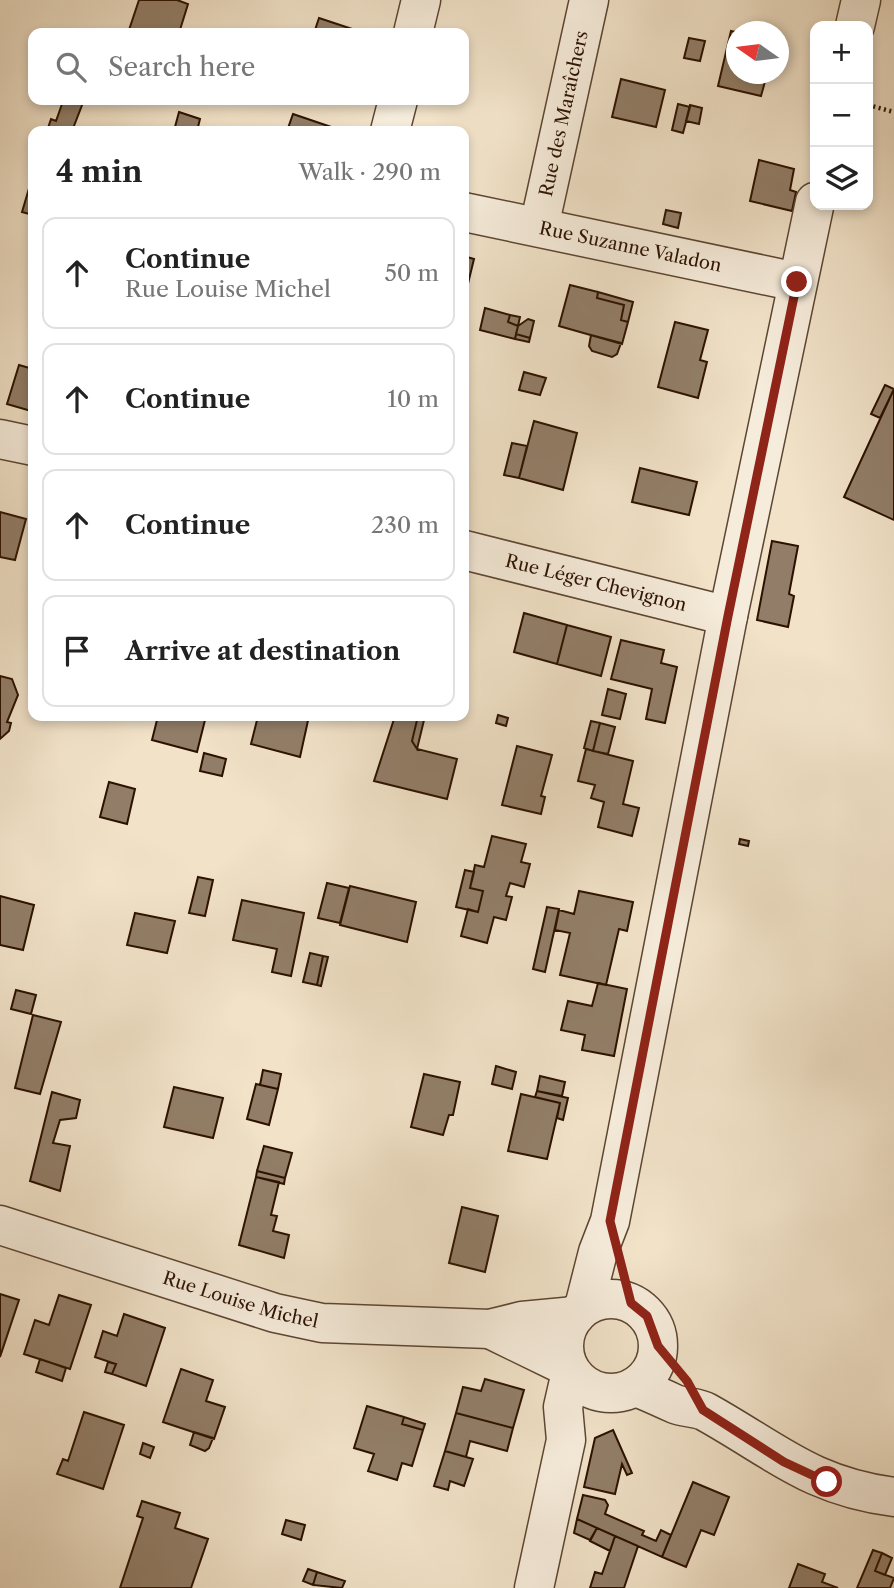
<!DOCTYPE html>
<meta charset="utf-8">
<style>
body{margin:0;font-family:"Libre Caslon Text",serif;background:#f6f6f6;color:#222}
.controls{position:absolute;right:21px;top:21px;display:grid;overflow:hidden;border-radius:14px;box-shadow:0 4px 10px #0003}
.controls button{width:63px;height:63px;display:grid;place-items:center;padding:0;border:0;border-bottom:2px solid #e0e0e0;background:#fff;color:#222;font:35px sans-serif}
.compass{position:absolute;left:726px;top:21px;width:63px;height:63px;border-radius:50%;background:#fff;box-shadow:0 4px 10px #0003;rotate:284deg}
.stop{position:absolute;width:21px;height:21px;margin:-16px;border:5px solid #8f2418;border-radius:50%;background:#fff}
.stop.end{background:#8f2418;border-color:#fff;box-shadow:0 2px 7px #0008}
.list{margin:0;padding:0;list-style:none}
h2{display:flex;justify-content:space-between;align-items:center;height:91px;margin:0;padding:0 28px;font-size:30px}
h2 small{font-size:23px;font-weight:400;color:#767676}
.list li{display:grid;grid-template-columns:46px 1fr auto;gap:21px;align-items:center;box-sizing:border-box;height:112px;margin:0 14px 14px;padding:0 14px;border:2px solid #e0e0e0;border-radius:14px}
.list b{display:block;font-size:26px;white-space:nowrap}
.list p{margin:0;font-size:23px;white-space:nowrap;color:#767676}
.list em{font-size:23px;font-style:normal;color:#767676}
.icon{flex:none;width:38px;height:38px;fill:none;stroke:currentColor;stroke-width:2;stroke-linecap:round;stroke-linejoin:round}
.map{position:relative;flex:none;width:894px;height:1588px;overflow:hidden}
.search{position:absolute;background:#fff;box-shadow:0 4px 10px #0003;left:28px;top:28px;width:441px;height:77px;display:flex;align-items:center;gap:18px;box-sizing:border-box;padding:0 24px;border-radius:14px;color:#767676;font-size:26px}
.panel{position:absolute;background:#fff;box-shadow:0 4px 10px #0003;left:28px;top:126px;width:441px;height:595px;border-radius:14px}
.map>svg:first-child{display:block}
.building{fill:#927e68;stroke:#2c1100;stroke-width:2}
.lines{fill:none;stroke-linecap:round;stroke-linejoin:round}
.minor-casing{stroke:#5d4532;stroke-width:41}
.path{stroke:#2c1100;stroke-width:4.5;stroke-dasharray:2 3.5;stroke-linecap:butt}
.minor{stroke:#f6ecdb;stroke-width:38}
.route{stroke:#8f2418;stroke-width:9}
.labels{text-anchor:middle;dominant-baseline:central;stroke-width:6;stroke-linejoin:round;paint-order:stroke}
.street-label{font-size:18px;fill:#2c1100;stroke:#f6ecdb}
</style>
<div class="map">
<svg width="894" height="1588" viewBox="0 0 894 1588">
<rect width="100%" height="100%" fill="#f1e2c8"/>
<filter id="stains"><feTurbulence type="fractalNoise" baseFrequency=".00286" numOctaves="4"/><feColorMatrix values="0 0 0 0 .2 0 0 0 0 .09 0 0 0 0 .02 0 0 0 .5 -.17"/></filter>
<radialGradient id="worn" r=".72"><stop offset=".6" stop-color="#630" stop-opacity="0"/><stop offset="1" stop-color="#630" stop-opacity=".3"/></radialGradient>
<path class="building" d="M139 0H177L188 4 179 33H128Z
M319 18 355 30 354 33H314Z
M731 31 736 32V74H767L761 96 718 86Z
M689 38 705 41 700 61 684 58Z
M621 79 665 90 656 127 612 117Z
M50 100H84L72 131H47L51 119 56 121 62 104Z
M678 104 690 107 683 133 672 130Z
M690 105 702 108 699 124 686 121Z
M179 112 200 119 197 131 175 127Z
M293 114 334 128 333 131H287Z
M759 160 794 169 790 190 796 192 792 211 750 201Z
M33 175V215L22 212Z
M666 210 681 213 678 228 663 224Z
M467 257 474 259 464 300V268Z
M570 285 598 292 597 298 624 305 621 320 628 322 622 344 559 326Z
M598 292 633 302 628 322 621 320 624 305 597 298Z
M485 308 510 315 508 322 518 326 515 339 480 330Z
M510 315 520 317 518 326 508 322Z
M528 319 534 321 530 338 516 334 518 326Z
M675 322 708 330 700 360 707 362 698 398 658 387Z
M516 334 530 338 529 342 515 339Z
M591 335 621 343 617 354 612 357 592 351 589 346Z
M19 365 33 369 31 411 7 404Z
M524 372 546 378 540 395 519 390Z
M885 385 894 389 880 418 871 414Z
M894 389V520L844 497Z
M534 421 577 433 563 490 519 478Z
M512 443 527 446 519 478 504 475Z
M640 468 697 482 689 515 632 502Z
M0 512 26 519 15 560 0 557Z
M772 541 798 546 789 594 794 596 788 627 757 620Z
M524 613 567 625 557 664 514 652Z
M567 625 611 637 601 676 557 664Z
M621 640 664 650 661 663 677 667 665 723 646 719 652 689 611 679Z
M0 676 12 679 18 695 7 722 11 723 9 731 0 739Z
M608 689 626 694 620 719 602 715Z
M498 715 508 718 506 726 496 723Z
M158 716H206L197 752 152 740Z
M258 716H309L300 757 251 744Z
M395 716H418L412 741 417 749 457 759 447 799 374 781Z
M418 716H425L417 749 412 741Z
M591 721 600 723 593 751 584 748Z
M600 723 615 727 608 754 593 751Z
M517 746 552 755 541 796 545 797 541 814 502 805Z
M586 749 633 761 623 804 639 808 632 836 598 827 604 802 591 798 595 785 578 781Z
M204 753 226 759 222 776 200 771Z
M109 782 135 789 127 824 100 817Z
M492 836 526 844 521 862 530 864 524 887 510 883 506 896 512 897 506 920 494 917 487 943 461 936 468 909 478 912 483 891 470 888 475 865 484 867Z
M740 839 749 841 748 846 739 844Z
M465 870 474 872 470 888 483 891 478 912 456 907Z
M198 877 213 880 205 916 189 913Z
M327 883 349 888 340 923 318 918Z
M350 886 416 902 407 942 340 925Z
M579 891 633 902 627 931 619 929 606 985 560 975 570 933 555 930 559 910 574 914Z
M0 896 34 905 23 950 0 945Z
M242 900 304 913 291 976 272 972 277 949 233 940Z
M547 907 559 909 545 972 533 969Z
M135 913 175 921 167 953 127 945Z
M310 953 323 956 317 985 303 982Z
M323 956 328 957 321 986 317 985Z
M598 983 627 989 614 1056 582 1050 585 1035 561 1030 568 1001 592 1006Z
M16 990 36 995 31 1014 11 1009Z
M33 1015 61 1022 40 1094 15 1088Z
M496 1066 516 1072 512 1089 492 1084Z
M263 1070 281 1074 278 1089 260 1085Z
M424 1074 460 1082 453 1115H449L443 1135 411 1127Z
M540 1076 565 1082 562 1096 537 1091Z
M256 1084 278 1089 269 1125 247 1119Z
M174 1087 223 1098 213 1138 164 1127Z
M537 1091 568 1098 563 1120 557 1118 560 1103 535 1097Z
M52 1092 80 1100 76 1118 60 1120 53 1143 70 1146 60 1191 30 1181Z
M521 1094 560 1103 547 1159 508 1151Z
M264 1146 292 1153 285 1178 257 1171Z
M257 1171 285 1178 284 1184 256 1177Z
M256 1177 279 1182 271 1215 277 1216 273 1231 289 1235 284 1258 239 1245Z
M462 1207 498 1216 485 1272 449 1263Z
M0 1294 19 1300 0 1357Z
M59 1295 91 1305 70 1369 24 1354 35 1320 49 1325Z
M124 1314 165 1328 146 1386 112 1374 116 1364 95 1357 103 1331 117 1336Z
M40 1359 66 1368 62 1381 36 1372Z
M108 1362 116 1364 112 1374 105 1372Z
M181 1369 213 1380 206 1401 225 1407 214 1439 163 1422Z
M485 1379 524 1390 513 1428 456 1413 463 1387 481 1391Z
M367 1406 404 1417 402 1424 423 1430 412 1466 402 1463 397 1480 368 1471 374 1454 354 1448Z
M84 1412 124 1425 103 1489 57 1474 63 1459 68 1461Z
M456 1413 513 1428 507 1451 470 1441 466 1457 445 1451Z
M404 1417 425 1424 423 1430 402 1424Z
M613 1430 632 1473 627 1475 622 1464 615 1494 584 1487 595 1438Z
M194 1432 213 1438 209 1448 205 1451 190 1445Z
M143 1443 154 1447 150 1458 140 1454Z
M445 1451 473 1459 464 1486 450 1481 448 1490 434 1486Z
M693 1482 729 1497 714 1535 701 1530 686 1567 662 1557Z
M583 1495 605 1500 608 1505 605 1514 644 1531 642 1535 656 1541 661 1530 671 1535 662 1557 577 1519Z
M142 1501 180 1513 175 1528 208 1539 191 1588H120L143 1518 137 1516Z
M577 1519 597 1528 590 1540 574 1533Z
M286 1520 305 1525 301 1540 282 1534Z
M597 1528 615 1536 610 1551 590 1541Z
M615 1536 638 1546 624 1588H590L595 1572 602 1574Z
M873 1550 882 1553 875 1571 894 1578 890 1588H857Z
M882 1553 892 1558 885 1575 875 1571Z
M798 1564 825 1574 822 1582 838 1588H789Z
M308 1569 317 1572 313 1585 303 1581Z
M317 1572 345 1581 342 1588 313 1585Z"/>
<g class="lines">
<defs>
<g id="minor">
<path d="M855 26 861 0"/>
<path d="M413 33 421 0"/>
<path d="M390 131 398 100"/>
<path id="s1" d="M464 212 797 282"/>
<path id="s2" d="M539 227 589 0"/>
<path d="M0 439 33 446"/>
<path id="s3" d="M464 550 728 616"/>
<path id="s4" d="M0 1225 275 1313 322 1323 490 1329 522 1321 575 1316"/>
<circle cx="611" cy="1346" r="47"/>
<path d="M584 1307 598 1252 610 1221 728 616 815 202"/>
<path d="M490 1329 568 1367"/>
<path d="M636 1387C649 1392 662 1398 675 1404 685 1408 697 1407 706 1412 776 1451 810 1486 894 1497"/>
<path d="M534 1588 566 1440 563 1407 571 1372"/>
</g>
</defs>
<use href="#minor" class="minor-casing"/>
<path class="path" d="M868 105 894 112"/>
<use href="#minor" class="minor"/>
</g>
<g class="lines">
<path class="route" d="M797 282 728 616 610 1221 631 1303 647 1316 658 1346 687 1381 703 1410 784 1462 827 1482"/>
</g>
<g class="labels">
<g class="street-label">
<text stroke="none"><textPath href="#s2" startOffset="116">Rue des Maraîchers</textPath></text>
<text stroke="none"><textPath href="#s1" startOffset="170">Rue Suzanne Valadon</textPath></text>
<text stroke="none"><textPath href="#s3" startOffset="136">Rue Léger Chevignon</textPath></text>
<text stroke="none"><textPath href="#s4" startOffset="252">Rue Louise Michel</textPath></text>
</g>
</g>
<rect width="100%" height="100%" filter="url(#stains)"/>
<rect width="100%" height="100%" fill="url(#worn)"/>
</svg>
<div class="controls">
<button>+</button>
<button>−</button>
<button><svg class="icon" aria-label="layers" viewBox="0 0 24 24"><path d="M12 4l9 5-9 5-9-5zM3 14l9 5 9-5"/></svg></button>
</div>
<svg class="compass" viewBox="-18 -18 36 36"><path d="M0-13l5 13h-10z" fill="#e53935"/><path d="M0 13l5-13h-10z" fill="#767676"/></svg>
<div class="stop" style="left:827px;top:1482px"></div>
<div class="stop end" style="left:797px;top:282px"></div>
<div class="search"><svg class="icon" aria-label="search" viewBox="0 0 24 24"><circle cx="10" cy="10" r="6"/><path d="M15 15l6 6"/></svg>Search here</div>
<section class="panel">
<h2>4 min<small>Walk · 290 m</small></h2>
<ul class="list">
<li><svg class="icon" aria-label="ahead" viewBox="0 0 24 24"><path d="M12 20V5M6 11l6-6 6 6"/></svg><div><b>Continue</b><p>Rue Louise Michel</p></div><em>50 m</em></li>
<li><svg class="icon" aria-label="ahead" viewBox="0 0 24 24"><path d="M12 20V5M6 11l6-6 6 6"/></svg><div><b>Continue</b></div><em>10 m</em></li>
<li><svg class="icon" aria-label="ahead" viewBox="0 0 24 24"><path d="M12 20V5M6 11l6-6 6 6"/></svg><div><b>Continue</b></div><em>230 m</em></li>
<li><svg class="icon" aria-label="arrive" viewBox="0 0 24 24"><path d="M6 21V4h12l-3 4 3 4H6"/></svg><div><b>Arrive at destination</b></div></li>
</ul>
</section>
</div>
